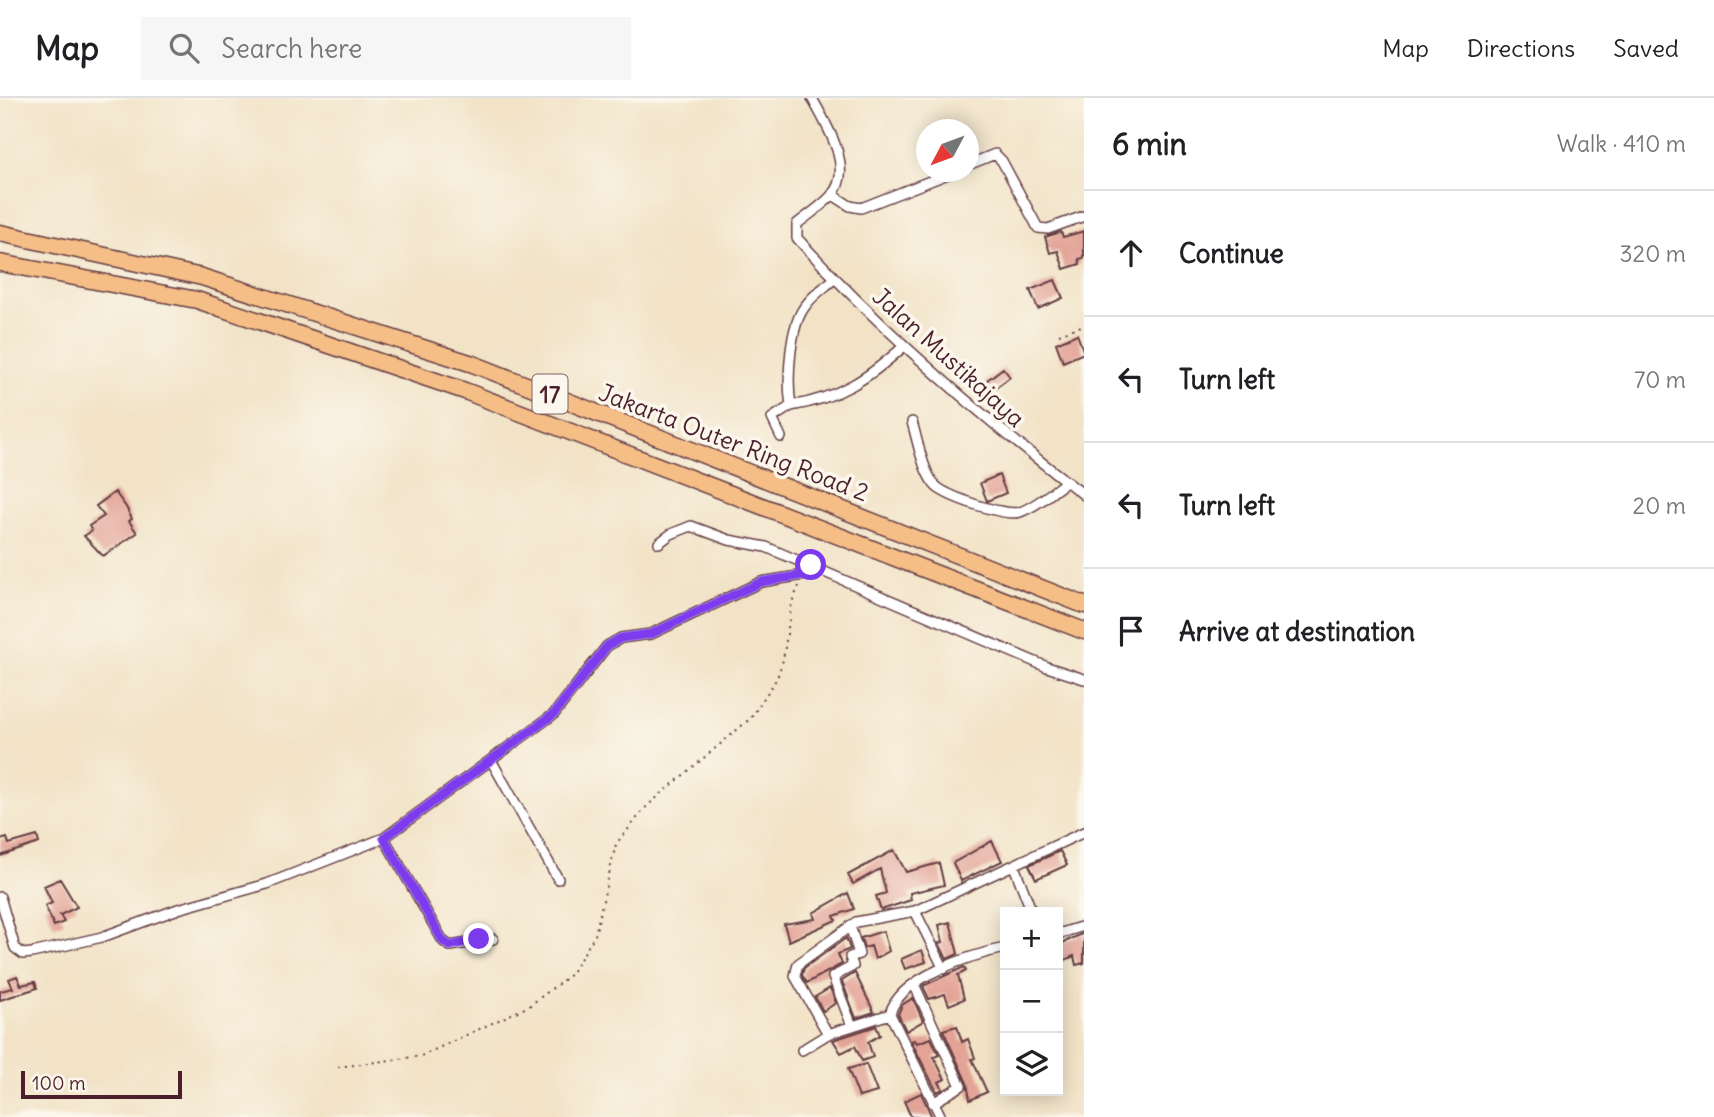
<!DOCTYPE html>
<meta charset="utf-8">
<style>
body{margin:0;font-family:Delius,sans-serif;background:#f6f6f6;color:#202124}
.controls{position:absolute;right:21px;bottom:21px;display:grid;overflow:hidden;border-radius:0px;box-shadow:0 4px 18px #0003}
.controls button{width:63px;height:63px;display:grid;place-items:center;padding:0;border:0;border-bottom:2px solid #e0e0e0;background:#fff;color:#202124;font:35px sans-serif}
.compass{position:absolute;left:916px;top:21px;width:63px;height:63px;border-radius:50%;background:#fff;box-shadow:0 4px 18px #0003;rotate:229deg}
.scale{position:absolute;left:21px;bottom:18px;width:161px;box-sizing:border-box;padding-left:7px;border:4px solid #4a1f2b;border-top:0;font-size:19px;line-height:24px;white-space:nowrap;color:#4a1f2b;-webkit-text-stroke:5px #fbf7ec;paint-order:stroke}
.stop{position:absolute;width:21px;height:21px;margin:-16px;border:5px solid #7c3aed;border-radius:50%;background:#fff}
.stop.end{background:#7c3aed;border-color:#fff;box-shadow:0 2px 7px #0008}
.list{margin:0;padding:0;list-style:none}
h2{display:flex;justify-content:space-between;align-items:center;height:91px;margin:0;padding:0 28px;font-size:30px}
h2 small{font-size:23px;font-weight:400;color:#757577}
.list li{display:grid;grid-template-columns:46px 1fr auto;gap:21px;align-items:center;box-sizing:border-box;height:126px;padding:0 28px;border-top:2px solid #e0e0e0}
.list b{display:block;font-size:26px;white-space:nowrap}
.list em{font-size:23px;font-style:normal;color:#757577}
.icon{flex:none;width:38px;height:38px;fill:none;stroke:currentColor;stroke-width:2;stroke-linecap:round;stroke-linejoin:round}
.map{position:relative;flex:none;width:1084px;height:1019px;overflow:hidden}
header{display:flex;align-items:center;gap:42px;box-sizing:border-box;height:98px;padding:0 35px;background:#fff;border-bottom:2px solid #e0e0e0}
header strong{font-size:33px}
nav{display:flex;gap:38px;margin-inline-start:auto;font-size:24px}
.search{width:490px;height:63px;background:#f6f6f6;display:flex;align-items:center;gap:18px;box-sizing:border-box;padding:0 24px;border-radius:0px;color:#757577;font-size:26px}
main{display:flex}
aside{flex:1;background:#fff}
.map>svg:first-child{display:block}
.building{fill:#e3a396}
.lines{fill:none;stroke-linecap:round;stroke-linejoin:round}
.street-casing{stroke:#633c42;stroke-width:12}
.highway-casing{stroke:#633c42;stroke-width:19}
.path{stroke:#633c42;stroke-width:2;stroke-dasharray:2 5;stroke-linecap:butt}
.street{stroke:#fff;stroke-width:9}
.highway{stroke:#f6be87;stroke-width:16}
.route{stroke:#7c3aed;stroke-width:9}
.labels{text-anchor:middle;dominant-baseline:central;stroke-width:7;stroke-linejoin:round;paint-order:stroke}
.shield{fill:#fbf7ec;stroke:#7f6065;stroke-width:2}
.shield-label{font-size:23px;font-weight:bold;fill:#4a1f2b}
.street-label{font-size:24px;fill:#4a1f2b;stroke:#fbf7ec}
</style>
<header>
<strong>Map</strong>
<div class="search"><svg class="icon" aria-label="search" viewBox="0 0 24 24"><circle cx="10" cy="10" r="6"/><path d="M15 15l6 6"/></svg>Search here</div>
<nav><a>Map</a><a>Directions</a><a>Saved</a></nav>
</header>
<main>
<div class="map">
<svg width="1084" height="1019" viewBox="0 0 1084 1019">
<rect width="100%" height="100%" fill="#fbf7ec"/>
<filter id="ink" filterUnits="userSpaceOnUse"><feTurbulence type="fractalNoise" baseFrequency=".0143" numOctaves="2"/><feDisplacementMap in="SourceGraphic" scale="14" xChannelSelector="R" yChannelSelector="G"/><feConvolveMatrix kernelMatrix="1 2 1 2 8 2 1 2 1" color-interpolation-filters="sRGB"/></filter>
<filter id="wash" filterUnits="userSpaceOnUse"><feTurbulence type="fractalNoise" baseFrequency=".00686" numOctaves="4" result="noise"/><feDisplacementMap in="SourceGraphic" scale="28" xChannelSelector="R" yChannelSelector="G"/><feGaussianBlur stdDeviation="1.57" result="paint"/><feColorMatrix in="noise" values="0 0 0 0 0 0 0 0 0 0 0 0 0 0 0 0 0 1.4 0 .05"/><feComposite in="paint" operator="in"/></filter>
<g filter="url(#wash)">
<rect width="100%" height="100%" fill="#f2e3c7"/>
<g id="blocks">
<path class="building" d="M1084 133V160L1079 161 1080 166 1064 171 1058 153 1050 155 1045 139 1061 134 1063 139Z
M1055 182 1063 200 1038 211 1030 192Z
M1077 236 1084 255 1063 264 1056 245Z
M1003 270 1010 279 989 295 982 286Z
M999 377 1006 395 987 403 980 385Z
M115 394 126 409 132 421 129 423 137 435 103 458 84 438 92 433 89 428 104 418 96 408Z
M37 738 39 745 0 758V742L7 740 9 746Z
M992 743 1002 763 961 783 953 765Z
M894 752 906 774 939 765 944 787 910 795 911 802 881 812 876 798 886 795 880 771 853 786 848 777Z
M1060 753 1067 767 1036 781 1029 767Z
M60 781 77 809 60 817 64 824 54 828 45 808 52 805 44 788Z
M848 795 854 811 834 818 836 822 789 843 784 826 815 821 813 815Z
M950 824 958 856 947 861 939 845 943 844 939 827Z
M883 833 889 853 875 861 871 848 864 850 861 840Z
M1084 835V865L1076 867 1074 858 1058 865V847Z
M846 840 850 851 838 856 842 866 807 885 802 877 804 870Z
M922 852 926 864 905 871 901 861Z
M964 869 966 873 958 877 964 901 949 907 945 896 929 901 923 888Z
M855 875 874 914 856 920 842 883Z
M17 878 21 887 35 884 37 890 0 902V893L13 890 9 881Z
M830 890 836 905 823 913 815 899Z
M913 900 923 923 906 933 898 916 902 907Z
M876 928 880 937 868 944 873 959 862 963 855 948 841 955 833 942Z
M957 928 962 944 968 941 975 960 972 961 987 994 970 1002 967 985 943 932Z
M931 940 939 957 934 959 945 981 939 984 943 991 937 994 911 943 915 942 917 945Z
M866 966 877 994 859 999 848 971Z
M921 995 927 1008 932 1019H911L904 1003Z"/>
</g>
</g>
<g filter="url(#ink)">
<use href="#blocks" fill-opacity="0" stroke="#633c42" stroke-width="2"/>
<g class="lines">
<defs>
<path id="street" d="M812 0C825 25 856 71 831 98 822 108 808 117 797 126V140C884 235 981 319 1084 397
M968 67 995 56 1002 63 1038 130 1048 131 1084 118
M833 97 850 108 861 110 953 74
M791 308C839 300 869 280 904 248
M912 324C918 344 922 370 934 386 942 398 1006 419 1020 414 1037 408 1052 394 1066 384
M781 339 772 320 791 308C787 283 789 227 806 207 813 197 825 189 834 181
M659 445 671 436 691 428 729 442 766 449 1047 569 1084 581
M491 662 558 781
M384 740 443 843 450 848 493 841
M1014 768 1032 814
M0 799 15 850 23 856 32 855 102 839 178 811 267 786 384 740 554 616 607 548 621 540 651 536 761 484 804 477 811 467
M915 813 944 871
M850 828 859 856 850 859 853 868 833 879 852 928
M1058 836 1084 828
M914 886 961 988 933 1005
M890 916 941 1019
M828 936 795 878 798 866 856 824 915 813 1084 734
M802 952 828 936 890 916C899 879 972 857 1005 850"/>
<path id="highway" d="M0 135 202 179 473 266 1084 507
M0 165 197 202 465 293 1084 533"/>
</defs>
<use href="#street" class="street-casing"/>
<use href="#highway" class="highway-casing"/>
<path class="path" d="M1059 236 1084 227
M338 969 421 958 529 908 571 876 595 837 616 746 647 708 751 620 777 580 783 562 792 504 799 488"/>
<use href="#street" class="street"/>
<use href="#highway" class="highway"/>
</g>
</g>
<g class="lines" filter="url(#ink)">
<path class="route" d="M479 841 450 848 443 843 384 740 554 616 607 548 621 540 651 536 761 484 804 477 811 467"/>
</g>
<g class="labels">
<rect class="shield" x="532.5" y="276.5" width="35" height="39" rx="5"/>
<g class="shield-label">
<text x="550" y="296">17</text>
</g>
<g class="street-label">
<text transform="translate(949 259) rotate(42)">Jalan Mustikajaya</text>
<text transform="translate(734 344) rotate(21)">Jakarta Outer Ring Road 2</text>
</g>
</g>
</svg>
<div class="controls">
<button>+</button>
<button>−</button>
<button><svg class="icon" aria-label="layers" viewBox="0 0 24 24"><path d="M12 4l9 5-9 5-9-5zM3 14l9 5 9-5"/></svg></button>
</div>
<svg class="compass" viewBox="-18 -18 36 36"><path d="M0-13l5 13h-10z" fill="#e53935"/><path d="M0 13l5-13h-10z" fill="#757577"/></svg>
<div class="scale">100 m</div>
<div class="stop" style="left:811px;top:467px"></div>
<div class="stop end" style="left:479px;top:841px"></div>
</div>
<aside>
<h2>6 min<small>Walk · 410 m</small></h2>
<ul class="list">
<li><svg class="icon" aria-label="ahead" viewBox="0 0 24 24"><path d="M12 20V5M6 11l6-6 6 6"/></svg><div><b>Continue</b></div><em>320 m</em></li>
<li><svg class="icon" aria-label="left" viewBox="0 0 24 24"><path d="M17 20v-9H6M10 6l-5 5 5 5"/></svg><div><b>Turn left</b></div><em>70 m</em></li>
<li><svg class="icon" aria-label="left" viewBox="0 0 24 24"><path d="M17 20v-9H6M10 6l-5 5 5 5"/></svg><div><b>Turn left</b></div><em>20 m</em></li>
<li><svg class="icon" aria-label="arrive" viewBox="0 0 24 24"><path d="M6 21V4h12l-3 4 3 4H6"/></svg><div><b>Arrive at destination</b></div></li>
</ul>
</aside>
</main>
